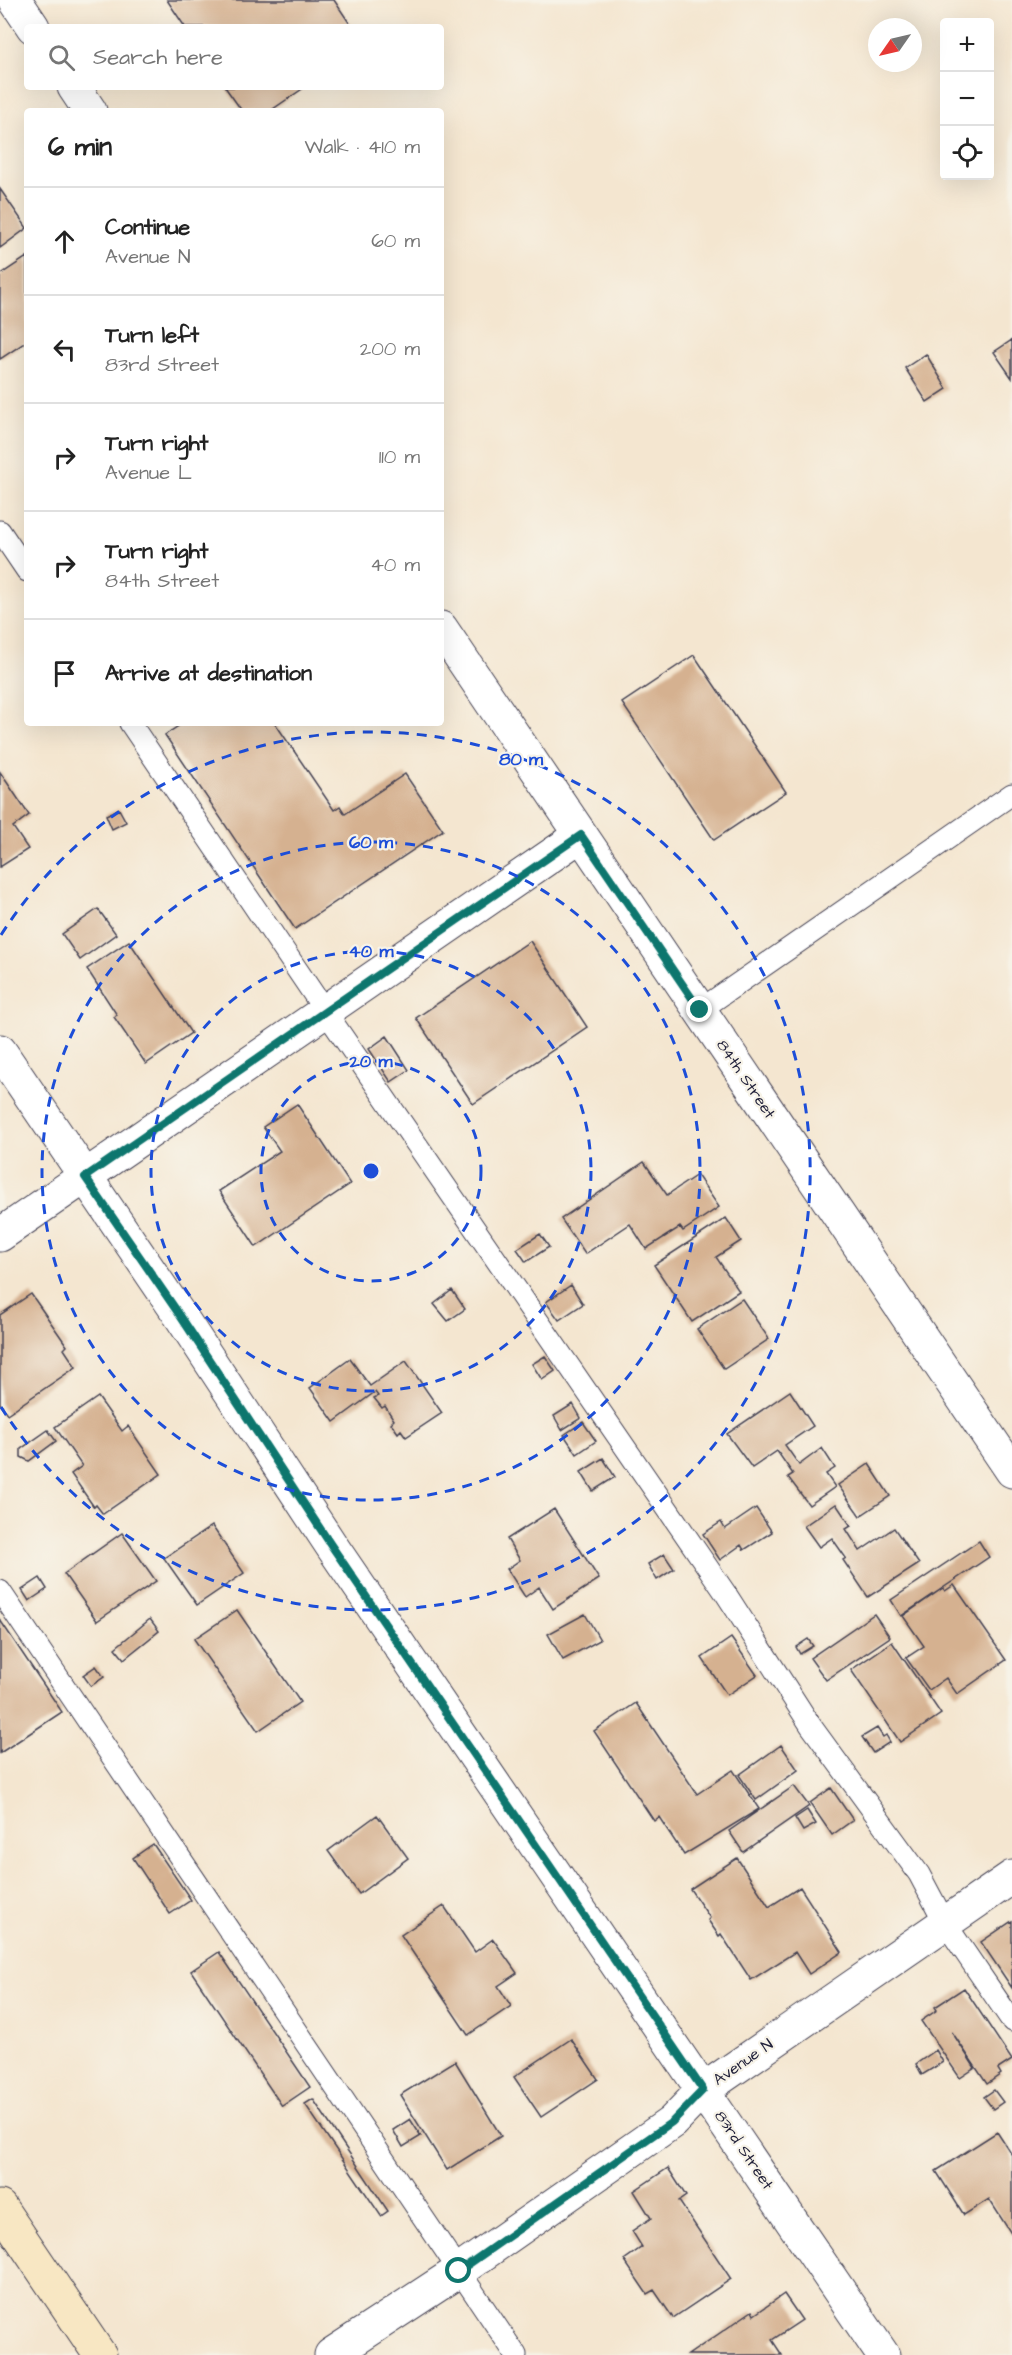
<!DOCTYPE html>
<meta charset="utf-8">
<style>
body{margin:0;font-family:"Architects Daughter",sans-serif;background:#f2f2f2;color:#222}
.controls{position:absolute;right:18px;top:18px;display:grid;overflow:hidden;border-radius:6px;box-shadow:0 6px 24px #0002}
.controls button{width:54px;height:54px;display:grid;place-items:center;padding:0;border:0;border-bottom:2px solid #e0e0e0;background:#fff;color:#222;font:30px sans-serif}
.compass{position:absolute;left:868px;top:18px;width:54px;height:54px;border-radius:50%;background:#fff;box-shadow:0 6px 24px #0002;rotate:236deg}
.stop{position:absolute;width:18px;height:18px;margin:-14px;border:4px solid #0f766e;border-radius:50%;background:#fff}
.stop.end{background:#0f766e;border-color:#fff;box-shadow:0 2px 6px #0008}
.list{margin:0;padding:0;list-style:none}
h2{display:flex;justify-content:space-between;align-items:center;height:78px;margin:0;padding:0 24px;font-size:26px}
h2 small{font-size:20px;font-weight:400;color:#767676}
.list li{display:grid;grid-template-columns:39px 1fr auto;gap:18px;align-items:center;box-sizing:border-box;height:108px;padding:0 24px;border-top:2px solid #e0e0e0}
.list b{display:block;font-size:22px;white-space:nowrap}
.list p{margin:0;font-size:20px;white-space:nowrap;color:#767676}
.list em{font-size:20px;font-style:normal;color:#767676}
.icon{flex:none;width:33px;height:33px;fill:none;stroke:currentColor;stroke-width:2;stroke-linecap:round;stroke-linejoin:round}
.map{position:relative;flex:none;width:1012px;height:2355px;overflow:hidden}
.search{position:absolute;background:#fff;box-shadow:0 6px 24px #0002;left:24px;top:24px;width:420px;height:66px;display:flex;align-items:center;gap:15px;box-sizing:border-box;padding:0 21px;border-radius:6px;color:#767676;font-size:22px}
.panel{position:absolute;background:#fff;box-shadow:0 6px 24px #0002;left:24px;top:108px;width:420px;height:618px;border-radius:6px}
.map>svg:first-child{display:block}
.building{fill:#d5b190}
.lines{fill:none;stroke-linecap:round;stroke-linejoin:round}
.lane-casing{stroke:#423f51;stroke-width:23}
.street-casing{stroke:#423f51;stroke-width:35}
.secondary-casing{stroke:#423f51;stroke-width:35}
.lane{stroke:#fff;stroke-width:21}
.street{stroke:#fff;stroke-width:33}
.secondary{stroke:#f8e7c3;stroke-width:33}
.route{stroke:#0f766e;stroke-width:8}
.ring{fill:none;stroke:#1d4ed8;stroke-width:3;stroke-dasharray:10 8}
.labels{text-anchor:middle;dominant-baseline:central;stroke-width:4.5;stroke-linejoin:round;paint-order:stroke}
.street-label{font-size:16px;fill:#22223b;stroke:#f7f3e8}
.centre{fill:#1d4ed8;stroke:#f7f3e8;stroke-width:3}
.ring-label{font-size:18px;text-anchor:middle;font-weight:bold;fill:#1d4ed8;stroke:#f7f3e8;stroke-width:4.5;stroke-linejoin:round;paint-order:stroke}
</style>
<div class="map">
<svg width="1012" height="2355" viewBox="0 0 1012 2355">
<rect width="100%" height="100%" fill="#f7f3e8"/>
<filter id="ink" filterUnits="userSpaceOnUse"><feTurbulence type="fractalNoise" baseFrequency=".0167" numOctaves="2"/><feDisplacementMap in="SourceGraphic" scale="12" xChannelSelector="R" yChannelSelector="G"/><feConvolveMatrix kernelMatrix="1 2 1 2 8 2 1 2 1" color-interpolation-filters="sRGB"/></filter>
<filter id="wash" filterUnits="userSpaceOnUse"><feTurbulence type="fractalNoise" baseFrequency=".008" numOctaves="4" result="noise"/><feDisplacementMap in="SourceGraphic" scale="24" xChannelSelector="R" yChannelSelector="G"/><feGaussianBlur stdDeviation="1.35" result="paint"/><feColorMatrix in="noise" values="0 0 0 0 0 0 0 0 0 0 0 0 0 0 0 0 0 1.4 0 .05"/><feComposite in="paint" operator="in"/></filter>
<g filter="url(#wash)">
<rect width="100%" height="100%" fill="#f4e6d0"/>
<g id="blocks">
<path class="building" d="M167 0H334L352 27H185Z
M225 87H305L270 111H242Z
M0 189 27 228 0 248Z
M27 257V341L0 359V275Z
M1012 340V378L994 352Z
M926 354 947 389 927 402 905 368Z
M694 655 786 792 714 840 622 703Z
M183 723H275L334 810 340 806 345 814 405 774 443 830 295 929 165 735Z
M0 772 29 815 13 827 28 849 0 867Z
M119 809 126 822 112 829 106 815Z
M98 909 116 934 80 960 62 934Z
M129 941 191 1033 146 1064 114 1017 117 1015 87 969Z
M530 941 587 1027 473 1104 416 1018Z
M387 1036 409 1070 391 1082 369 1049Z
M297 1104 350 1184 256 1247 219 1191 280 1151 263 1127Z
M644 1162 667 1195 697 1175 719 1207 683 1231 680 1227 646 1249 630 1224 585 1254 561 1219Z
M726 1218 741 1241 716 1257 739 1291 692 1322 654 1265Z
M540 1234 549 1247 526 1262 517 1249Z
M571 1285 583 1304 559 1320 546 1302Z
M452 1290 465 1309 448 1321 434 1304Z
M31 1294 67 1346 64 1349 76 1367 7 1414 0 1403V1315Z
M742 1299 769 1339 724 1369 697 1329Z
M545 1356 555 1371 542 1380 532 1364Z
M350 1359 370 1386 406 1361 442 1413 406 1437 401 1430 398 1433 391 1423 394 1420 385 1406 382 1408 374 1398 378 1396 375 1392 334 1422 310 1388Z
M790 1391 813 1426 785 1445 799 1465 822 1448 835 1468 826 1474 835 1487 809 1505 788 1477 793 1474 777 1451 752 1468 727 1434Z
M98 1397 122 1431 128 1426 161 1474 103 1514 96 1505 94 1507 71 1474 82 1466 55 1427Z
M573 1404 581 1418 562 1430 554 1416Z
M583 1422 596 1441 577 1454 564 1435Z
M48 1430 56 1441 29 1461 21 1457V1449Z
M603 1458 615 1477 593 1491 581 1472Z
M869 1464 890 1496 860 1516 838 1485Z
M836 1504 851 1526 846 1529 860 1551 894 1528 919 1564 868 1597 843 1560 846 1558 832 1538 819 1547 804 1526Z
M756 1508 772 1532 744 1550 741 1545 720 1560 703 1534 721 1522 725 1529Z
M554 1509 599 1579 553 1609 539 1587 525 1597 507 1569 520 1560 507 1539Z
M212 1526 244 1573 197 1605 164 1558Z
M122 1533 156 1581 97 1621 64 1574Z
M979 1541 989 1557 901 1616 891 1600Z
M664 1554 674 1569 657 1580 648 1564Z
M40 1578 47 1589 29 1601 22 1590Z
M954 1585 1006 1660 957 1694 946 1678 929 1690 906 1658 924 1646 903 1616 943 1588 945 1591Z
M237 1610 300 1702 258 1731 194 1639Z
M585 1614 600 1640 563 1660 548 1634Z
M874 1614 890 1637 826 1680 810 1658Z
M150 1619 159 1631 124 1659 115 1648Z
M0 1620 62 1712 0 1753Z
M731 1638 757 1675 727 1695 702 1658Z
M808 1639 813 1646 800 1654 796 1647Z
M892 1642 941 1714 900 1742 851 1670Z
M96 1666 104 1677 91 1686 83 1675Z
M636 1703 697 1794 733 1770 759 1809 684 1855 659 1817 654 1821 594 1731Z
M877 1728 883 1737 886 1735 890 1742 873 1753 862 1737Z
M781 1745 798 1770 756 1800 739 1775Z
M794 1786 809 1806 743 1852 729 1831Z
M831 1788 853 1820 832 1835 810 1803Z
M807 1810 816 1824 803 1831 795 1818Z
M377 1815 408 1858 359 1894 328 1851Z
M153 1844 191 1900 170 1914 133 1858Z
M737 1858 769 1907 800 1887 842 1952 809 1974 795 1952 751 1980 721 1934 719 1936 708 1920 710 1918 690 1889Z
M444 1906 475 1952 493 1939 517 1973 498 1986 511 2006 468 2035 401 1935Z
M1012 1921V1988L981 1942Z
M219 1952 310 2087 282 2106 191 1971Z
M964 1988 1012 2060 998 2069 1001 2074 987 2084 952 2032 975 2068 960 2078 921 2021 937 2010 935 2007Z
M571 2039 598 2079 541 2117 514 2077Z
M936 2050 943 2062 922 2075 916 2064Z
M455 2061 501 2136 447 2170 400 2095Z
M994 2090 1003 2102 993 2109 984 2097Z
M313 2099 388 2211 381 2216 305 2104Z
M410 2119 421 2136 403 2147 393 2130Z
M997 2132 1012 2155V2235L989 2199 964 2215 936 2171Z
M668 2168 686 2196 679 2201 731 2279 673 2318 654 2290 647 2294 624 2260 642 2247 632 2231 651 2218 634 2191Z
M784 2294 802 2320 772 2340 782 2355H688L752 2311 754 2315Z"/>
</g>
</g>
<g filter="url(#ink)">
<use href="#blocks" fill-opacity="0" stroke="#423f51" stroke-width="1.5"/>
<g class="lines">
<defs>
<path id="lane" d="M0 531 27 571
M130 723 325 1011 726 1594 811 1726 919 1874 945 1923 1012 2021
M700 1010 1012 794
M0 1591 516 2355"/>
<path id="street" d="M15 0 33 27
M74 87 90 111
M441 628 1012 1471
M0 1051 181 1317 331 1545 883 2355
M0 1235 581 835
M331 2355 459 2271 672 2122 703 2090 1012 1877"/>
<path id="secondary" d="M0 2207 100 2355"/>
</defs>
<use href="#lane" class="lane-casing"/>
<use href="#street" class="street-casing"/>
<use href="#secondary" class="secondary-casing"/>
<use href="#lane" class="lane"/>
<use href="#street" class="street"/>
<use href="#secondary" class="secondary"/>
</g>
</g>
<g class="lines" filter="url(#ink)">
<path class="route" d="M459 2271 672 2122 703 2090 331 1545 181 1317 85 1177 581 835 700 1010"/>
</g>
<g class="ring">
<circle cx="371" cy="1171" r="110"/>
<circle cx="371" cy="1171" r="220"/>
<circle cx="371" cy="1171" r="329"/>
<path d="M1 935A439 439 0 1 1 1 1407"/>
</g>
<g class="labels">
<g class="street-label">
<text transform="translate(746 1079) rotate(56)">84th Street</text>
<text transform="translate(743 2062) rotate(-35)">Avenue N</text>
<text transform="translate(744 2150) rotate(56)">83rd Street</text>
</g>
</g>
<circle cx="371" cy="1171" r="9" class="centre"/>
<g class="ring-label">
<text x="521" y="765">80 m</text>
<text x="371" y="848">60 m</text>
<text x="371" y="957">40 m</text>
<text x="371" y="1067">20 m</text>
</g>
</svg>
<div class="controls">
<button>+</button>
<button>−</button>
<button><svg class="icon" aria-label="locate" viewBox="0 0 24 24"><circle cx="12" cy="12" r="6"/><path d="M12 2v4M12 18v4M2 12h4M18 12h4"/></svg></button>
</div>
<svg class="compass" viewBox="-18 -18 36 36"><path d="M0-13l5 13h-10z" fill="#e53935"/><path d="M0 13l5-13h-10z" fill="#767676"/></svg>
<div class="stop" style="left:459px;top:2271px"></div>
<div class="stop end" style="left:700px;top:1010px"></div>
<div class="search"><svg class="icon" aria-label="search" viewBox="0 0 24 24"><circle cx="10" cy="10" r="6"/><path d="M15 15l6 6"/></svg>Search here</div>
<section class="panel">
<h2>6 min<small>Walk · 410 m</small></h2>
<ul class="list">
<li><svg class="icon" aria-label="ahead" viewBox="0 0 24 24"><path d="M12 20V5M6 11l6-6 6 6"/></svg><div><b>Continue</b><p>Avenue N</p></div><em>60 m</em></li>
<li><svg class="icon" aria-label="left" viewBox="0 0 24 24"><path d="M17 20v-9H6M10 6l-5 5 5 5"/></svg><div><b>Turn left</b><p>83rd Street</p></div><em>200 m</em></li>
<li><svg class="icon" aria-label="right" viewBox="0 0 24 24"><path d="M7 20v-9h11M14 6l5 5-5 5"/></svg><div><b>Turn right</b><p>Avenue L</p></div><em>110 m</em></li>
<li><svg class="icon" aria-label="right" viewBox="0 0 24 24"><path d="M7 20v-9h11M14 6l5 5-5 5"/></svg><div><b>Turn right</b><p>84th Street</p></div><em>40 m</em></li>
<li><svg class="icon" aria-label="arrive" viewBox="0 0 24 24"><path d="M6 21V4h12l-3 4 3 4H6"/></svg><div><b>Arrive at destination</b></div></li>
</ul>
</section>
</div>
